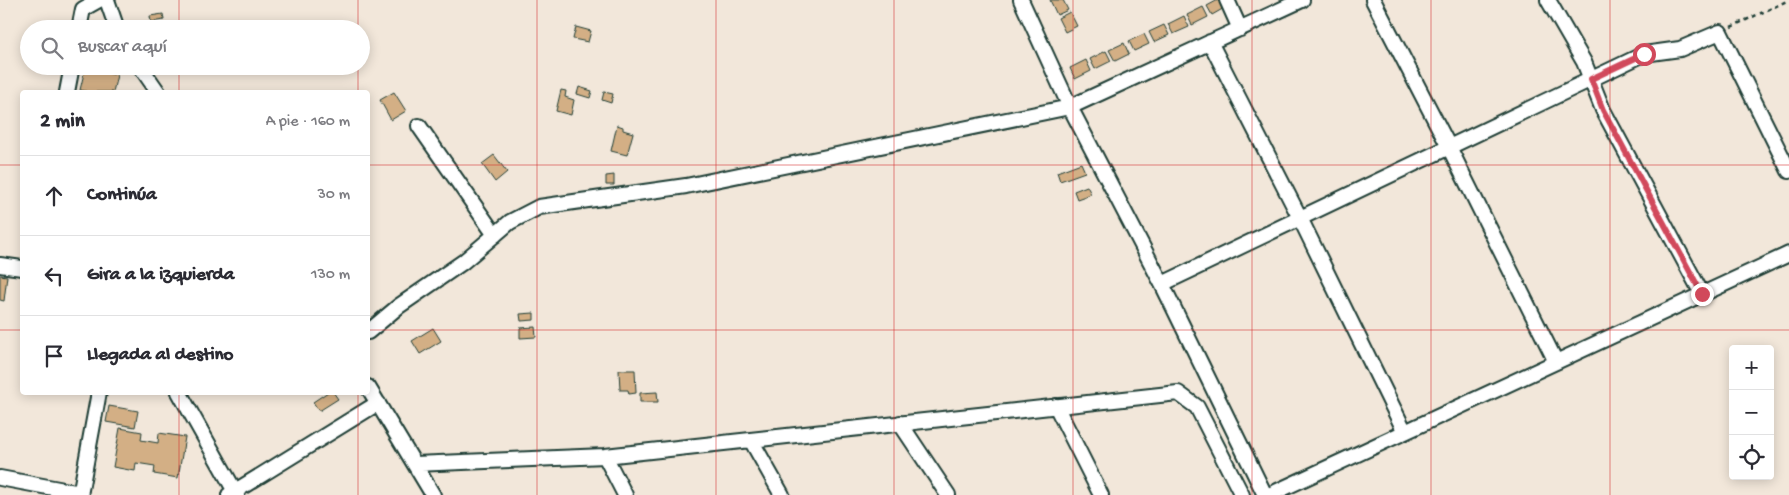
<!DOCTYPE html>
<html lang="es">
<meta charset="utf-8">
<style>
body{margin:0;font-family:"Gochi Hand",sans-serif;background:#f2f2f3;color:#2b2b33}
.controls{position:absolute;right:15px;bottom:15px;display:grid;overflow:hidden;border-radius:5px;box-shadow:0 2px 12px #0003}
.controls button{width:45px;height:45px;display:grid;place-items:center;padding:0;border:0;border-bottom:1px solid #e1e1e2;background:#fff;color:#2b2b33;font:25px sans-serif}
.stop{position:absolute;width:15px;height:15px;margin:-11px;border:4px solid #d1495b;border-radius:50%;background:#fff}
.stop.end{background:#d1495b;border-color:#fff;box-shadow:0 1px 5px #0008}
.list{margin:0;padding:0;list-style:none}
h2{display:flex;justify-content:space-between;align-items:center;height:65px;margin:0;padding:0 20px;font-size:21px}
h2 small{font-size:16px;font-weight:400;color:#7c7c81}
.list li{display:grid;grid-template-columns:32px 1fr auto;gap:15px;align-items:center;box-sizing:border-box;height:80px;padding:0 20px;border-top:1px solid #e1e1e2}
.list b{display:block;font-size:19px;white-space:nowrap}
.list em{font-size:16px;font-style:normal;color:#7c7c81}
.icon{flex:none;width:28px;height:28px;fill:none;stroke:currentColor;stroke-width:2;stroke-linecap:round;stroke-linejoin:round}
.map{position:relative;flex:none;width:1789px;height:495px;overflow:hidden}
.search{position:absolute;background:#fff;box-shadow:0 2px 12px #0003;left:20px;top:20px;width:350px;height:55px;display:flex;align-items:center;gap:12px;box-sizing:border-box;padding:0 18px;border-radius:28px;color:#7c7c81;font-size:19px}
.panel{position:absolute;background:#fff;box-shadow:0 2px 12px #0003;left:20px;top:90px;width:350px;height:305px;border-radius:5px}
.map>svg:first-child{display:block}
.building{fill:#d3af85;stroke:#1f3d34}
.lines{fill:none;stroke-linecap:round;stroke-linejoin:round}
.minor-casing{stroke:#1f3d34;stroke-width:18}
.path{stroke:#1f3d34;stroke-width:2.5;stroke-dasharray:4 4;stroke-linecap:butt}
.minor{stroke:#fff;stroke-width:14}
.route{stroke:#d1495b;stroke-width:6}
.grid{fill:none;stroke:#d62828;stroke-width:1;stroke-opacity:0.55}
</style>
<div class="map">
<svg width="1789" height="495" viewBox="0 0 1789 495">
<rect width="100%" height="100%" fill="#f2e7da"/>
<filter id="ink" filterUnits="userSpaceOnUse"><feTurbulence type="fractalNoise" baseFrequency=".02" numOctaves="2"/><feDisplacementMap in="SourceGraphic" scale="10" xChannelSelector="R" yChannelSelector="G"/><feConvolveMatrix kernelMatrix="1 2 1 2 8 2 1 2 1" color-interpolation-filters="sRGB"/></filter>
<g filter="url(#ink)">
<path class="building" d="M1050 0H1063L1068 10 1057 15Z
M1218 0H1222L1226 7 1212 15 1207 6Z
M1203 7 1208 17 1192 25 1187 15Z
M1070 12 1077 26 1065 32 1058 18Z
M163 14 164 20 151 22 150 16Z
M1184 16 1189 27 1173 34 1168 24Z
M1164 25 1169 35 1154 42 1149 32Z
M576 27 591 31 588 42 573 39Z
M1144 34 1149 44 1134 51 1129 41Z
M1124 43 1129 54 1115 61 1109 50Z
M1106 51 1111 61 1095 69 1090 59Z
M1086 60 1091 71 1075 79 1070 68Z
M85 69 117 75 113 92H90L80 90Z
M579 87 592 91 590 98 577 94Z
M561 90 566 91 565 97 574 100 571 115 556 111Z
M394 92 406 111 391 120 380 100Z
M604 92 613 94 611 103 602 100Z
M617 125 623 127V130L633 133 627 155 611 151Z
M494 155 507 172 495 182 482 164Z
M1081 163 1085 172 1060 181 1057 172Z
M614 175V185H606V176Z
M1087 186 1091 194 1077 199 1074 191Z
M0 275 7 276 4 301 0 300Z
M534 313V320L521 321 520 314Z
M535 327 536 337 520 338V328Z
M433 328 441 341 420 354 412 341Z
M619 370H635L636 393 629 394 628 390H620Z
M328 392H333L338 399 319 411 313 402Z
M657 392 658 402H640V393Z
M109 406 138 411 135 427 106 422Z
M120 428 142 432 141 440 158 443 159 433 185 437 178 478 154 474 155 466 136 463 135 471 113 467Z"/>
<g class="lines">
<defs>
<path id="minor" d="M107 0 117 29
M1021 0 1070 107 1162 284 1265 495
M1227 0 1240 29
M1373 0 1449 147 1556 362
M1548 0 1584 62 1603 110 1702 294
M79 29 83 9 99 0
M1210 42 1300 218 1405 432
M140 66 158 92
M67 92 72 66
M419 126 495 235
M0 265 22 268
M1162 284 1644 54 1680 49 1720 32 1789 171
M368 332 399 306 463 262 510 222 539 207 686 186 1070 107 1302 0
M368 387 433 495
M179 392 237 495
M1056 406 1101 495
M900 423 948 495
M751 440 782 495
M605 456 625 495
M415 464 605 456 1178 393 1197 407 1242 495
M0 478 80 493 81 495
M80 495 99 392
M229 495 378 403
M1269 495 1789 254"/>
</defs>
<use href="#minor" class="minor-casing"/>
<path class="path" d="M1731 27 1789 0"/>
<use href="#minor" class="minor"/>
</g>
</g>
<g class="lines" filter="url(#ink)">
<path class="route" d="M1644 54 1591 79 1603 110 1702 294"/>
</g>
<path class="grid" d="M179 0V29M358 0V29M537 0V495M716 0V495M894 0V495M1073 0V495M1252 0V495M1431 0V495M1610 0V495M179 66V92M358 66V92M0 165H22M368 165H1789M0 330H22M368 330H1789M179 392V495M358 392V495"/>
</svg>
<div class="controls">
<button>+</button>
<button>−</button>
<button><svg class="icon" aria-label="locate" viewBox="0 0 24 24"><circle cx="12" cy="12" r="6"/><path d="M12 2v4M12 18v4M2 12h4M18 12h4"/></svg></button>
</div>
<div class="stop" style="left:1644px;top:54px"></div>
<div class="stop end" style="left:1702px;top:294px"></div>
<div class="search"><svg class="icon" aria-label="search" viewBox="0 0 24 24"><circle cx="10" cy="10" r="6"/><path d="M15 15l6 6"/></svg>Buscar aquí</div>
<section class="panel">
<h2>2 min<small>A pie · 160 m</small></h2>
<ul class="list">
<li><svg class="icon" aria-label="ahead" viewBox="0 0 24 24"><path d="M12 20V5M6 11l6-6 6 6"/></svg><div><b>Continúa</b></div><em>30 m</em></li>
<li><svg class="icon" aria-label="left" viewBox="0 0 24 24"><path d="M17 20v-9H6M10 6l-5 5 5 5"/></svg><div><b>Gira a la izquierda</b></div><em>130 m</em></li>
<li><svg class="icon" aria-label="arrive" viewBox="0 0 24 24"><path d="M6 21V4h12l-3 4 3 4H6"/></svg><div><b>Llegada al destino</b></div></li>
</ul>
</section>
</div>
